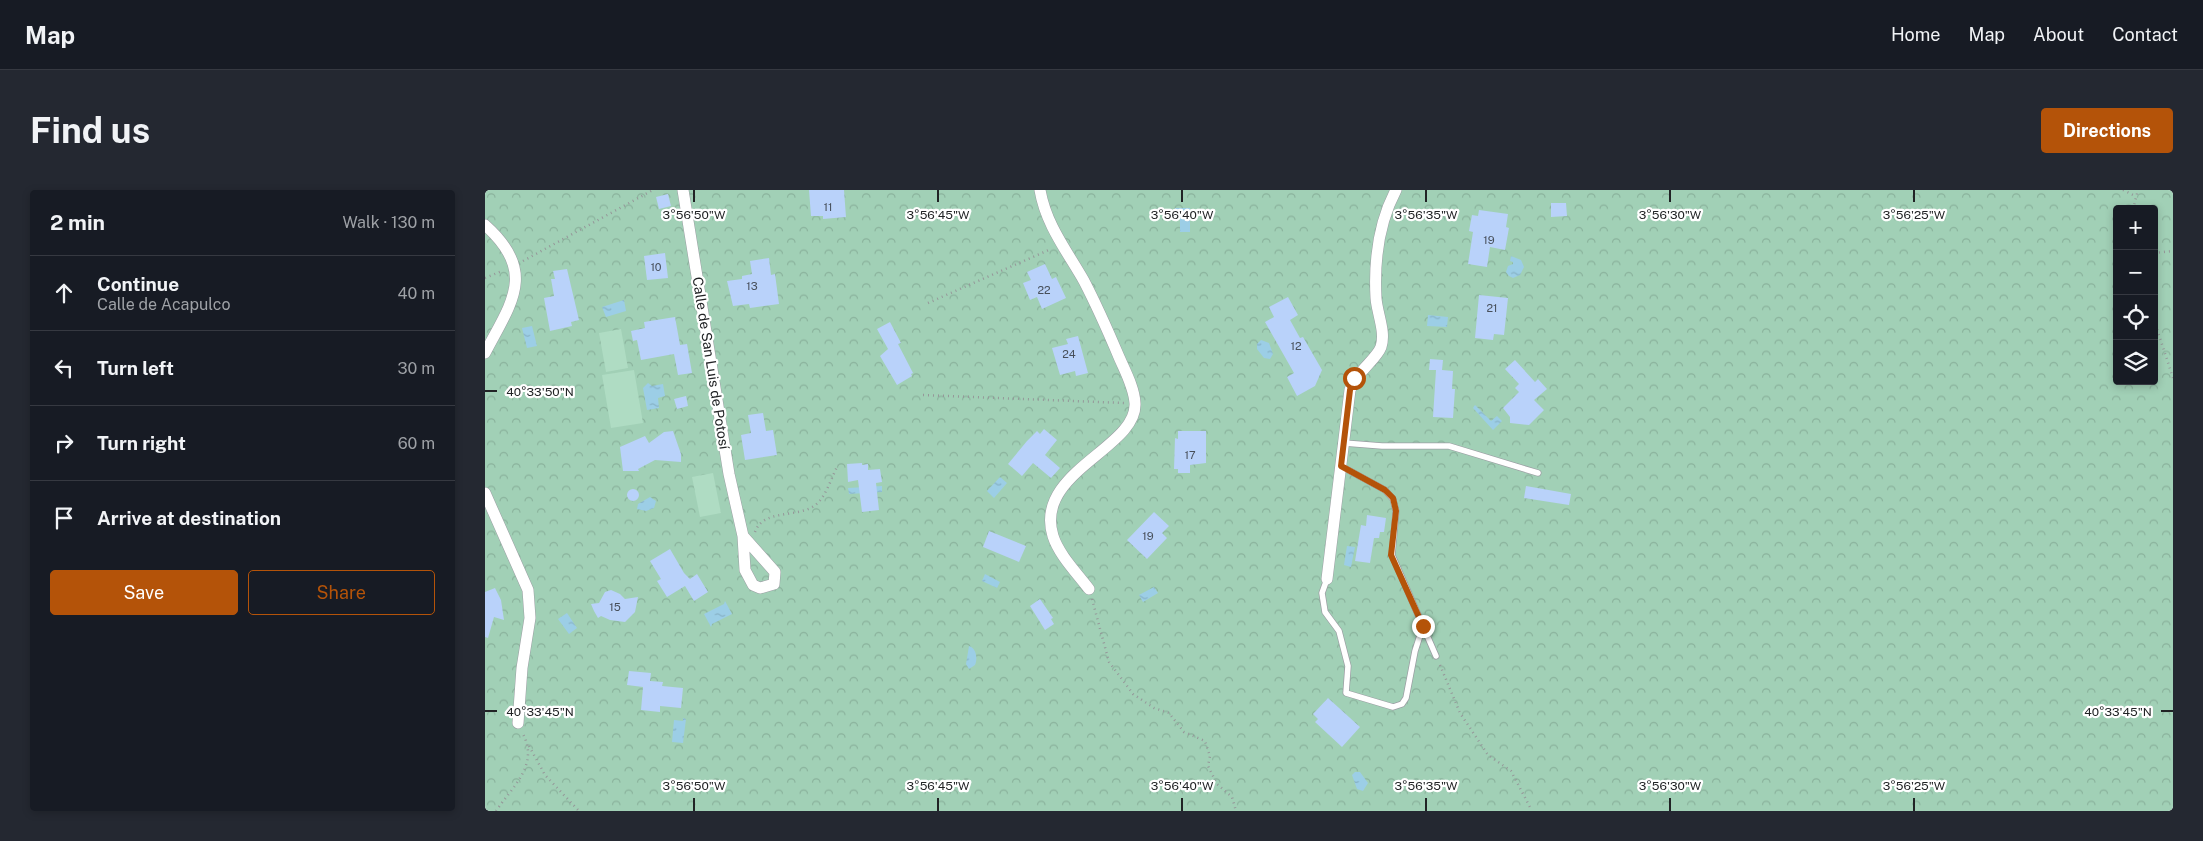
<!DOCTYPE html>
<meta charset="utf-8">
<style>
body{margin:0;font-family:"Public Sans",sans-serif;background:#242831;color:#f1f3f6}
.controls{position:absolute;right:15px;top:15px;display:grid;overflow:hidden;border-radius:5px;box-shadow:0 2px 8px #0003}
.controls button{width:45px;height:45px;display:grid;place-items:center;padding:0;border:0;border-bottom:1px solid #363941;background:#171b24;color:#f1f3f6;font:25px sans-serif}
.stop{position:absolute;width:15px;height:15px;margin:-11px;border:4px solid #b45309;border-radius:50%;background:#fff}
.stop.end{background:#b45309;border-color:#fff;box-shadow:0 1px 5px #0008}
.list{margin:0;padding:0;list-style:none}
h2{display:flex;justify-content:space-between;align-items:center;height:65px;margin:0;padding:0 20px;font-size:21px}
h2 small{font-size:16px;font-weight:400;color:#9ea1a6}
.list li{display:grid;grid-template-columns:32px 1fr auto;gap:15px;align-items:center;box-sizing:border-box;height:75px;padding:0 20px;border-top:1px solid #363941}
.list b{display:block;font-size:19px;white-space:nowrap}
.list p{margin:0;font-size:16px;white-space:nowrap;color:#9ea1a6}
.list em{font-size:16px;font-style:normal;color:#9ea1a6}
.actions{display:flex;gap:10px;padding:15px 20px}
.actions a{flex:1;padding:11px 0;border:1px solid #b45309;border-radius:5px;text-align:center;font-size:18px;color:#b45309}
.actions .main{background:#b45309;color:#fff}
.icon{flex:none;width:28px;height:28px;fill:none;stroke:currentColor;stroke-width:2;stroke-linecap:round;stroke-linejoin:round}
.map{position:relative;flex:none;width:1688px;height:621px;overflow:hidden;border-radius:5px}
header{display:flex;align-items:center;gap:30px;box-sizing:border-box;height:70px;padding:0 25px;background:#171b24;border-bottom:1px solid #363941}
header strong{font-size:24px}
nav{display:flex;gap:28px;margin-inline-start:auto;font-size:18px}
.intro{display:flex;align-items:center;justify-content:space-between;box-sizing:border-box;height:120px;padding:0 30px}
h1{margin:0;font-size:35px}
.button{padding:12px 22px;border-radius:5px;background:#b45309;color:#fff;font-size:18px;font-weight:700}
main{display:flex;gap:30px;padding:0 30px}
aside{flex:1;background:#171b24;border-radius:5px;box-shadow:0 2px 8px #0003}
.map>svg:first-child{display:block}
.forest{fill:url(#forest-crowns);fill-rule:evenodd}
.garden{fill:#afdcc3}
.water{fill:url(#water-ripples)}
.building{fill:#b9d2fa}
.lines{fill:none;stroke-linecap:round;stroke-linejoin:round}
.lane-casing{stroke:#9c9fa4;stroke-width:7}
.street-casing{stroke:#9c9fa4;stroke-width:12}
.path{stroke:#959799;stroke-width:2.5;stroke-dasharray:1 4;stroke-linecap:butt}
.lane{stroke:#fff;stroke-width:5.5}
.street{stroke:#fff;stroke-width:11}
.route{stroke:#b45309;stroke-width:6}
.ticks{fill:none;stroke:#212325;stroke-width:2}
.labels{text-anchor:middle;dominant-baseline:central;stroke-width:4.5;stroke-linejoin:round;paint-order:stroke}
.number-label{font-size:11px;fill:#474f5a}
.street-label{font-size:14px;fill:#212325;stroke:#fff}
.ticks-label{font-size:12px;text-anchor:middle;fill:#212325;stroke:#fff;stroke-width:4.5;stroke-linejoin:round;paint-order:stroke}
</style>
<header>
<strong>Map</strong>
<nav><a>Home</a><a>Map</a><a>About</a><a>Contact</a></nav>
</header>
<div class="intro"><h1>Find us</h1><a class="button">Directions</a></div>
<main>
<aside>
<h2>2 min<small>Walk · 130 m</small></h2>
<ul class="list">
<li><svg class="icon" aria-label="ahead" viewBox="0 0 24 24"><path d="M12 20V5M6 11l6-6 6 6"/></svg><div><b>Continue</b><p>Calle de Acapulco</p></div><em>40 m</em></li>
<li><svg class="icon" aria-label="left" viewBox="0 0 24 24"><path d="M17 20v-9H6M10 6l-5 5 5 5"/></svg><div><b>Turn left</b></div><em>30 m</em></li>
<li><svg class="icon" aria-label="right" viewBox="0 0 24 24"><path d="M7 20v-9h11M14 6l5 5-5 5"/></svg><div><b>Turn right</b></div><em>60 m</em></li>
<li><svg class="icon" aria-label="arrive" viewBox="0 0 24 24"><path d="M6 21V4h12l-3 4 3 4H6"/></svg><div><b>Arrive at destination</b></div></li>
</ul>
<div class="actions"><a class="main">Save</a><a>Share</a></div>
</aside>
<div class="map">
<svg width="1688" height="621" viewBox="0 0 1688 621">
<defs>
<pattern id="forest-crowns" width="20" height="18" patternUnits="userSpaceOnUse" patternTransform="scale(1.25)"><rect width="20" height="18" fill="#a1d0b6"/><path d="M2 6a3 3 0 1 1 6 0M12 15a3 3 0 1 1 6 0" fill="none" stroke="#8ab29c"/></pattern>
<pattern id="water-ripples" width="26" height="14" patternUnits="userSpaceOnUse" patternTransform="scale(1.25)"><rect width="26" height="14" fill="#9ccee6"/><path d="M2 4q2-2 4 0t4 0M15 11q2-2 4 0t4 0" fill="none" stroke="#86b1c5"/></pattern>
</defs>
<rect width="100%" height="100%" fill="#fafcfe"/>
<path class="forest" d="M0 0H1688V621H0ZM1632 19H1669V191H1632Z"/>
<path class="garden" d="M136 139 143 178 121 182 114 143Z
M149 180 158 233 126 238 117 185Z
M228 283 236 323 215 327 207 287Z"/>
<path class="water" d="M690 18H705V42H695V25L690 24Z
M1026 66 1036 70 1039 77 1035 85 1028 88 1024 86 1021 82 1023 76 1028 74V72L1025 71Z
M139 110 141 121 121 127 117 117Z
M943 125 963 127 962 137 942 136Z
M47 136 52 156 42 158 37 138Z
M776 150 784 153 788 164 785 169 779 168 772 159V154Z
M163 193 167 196 178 194 180 206 173 208 174 218 162 220 158 198Z
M990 215 1006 231 1012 226 1017 231 1008 240 988 218Z
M515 287 522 293 509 308 502 301Z
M397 296V302L364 304 363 298Z
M165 307 171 311 169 318 161 321 152 319 153 314Z
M862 356 870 357 866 377 859 375Z
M500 384 515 392 512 398 497 391Z
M669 397 673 403 658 412 654 405Z
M240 411 247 424 227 434 226 437 219 424 239 414Z
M82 423 92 438 84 444 73 429Z
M484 456C491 458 493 468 490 475L484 479 481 474Z
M198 528 201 529 198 553 187 552 189 530 198 531Z
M870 582H875L883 593 878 601 872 599 867 585Z"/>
<path class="building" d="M324 0H359L361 27 338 29V26H326Z
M183 4 186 16 174 19 171 7Z
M1066 13H1081L1082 26 1066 27Z
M994 20 1023 24 1021 37 1024 38 1020 60 1005 57 1002 77 983 74 988 42 984 41 987 25 993 26Z
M180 63 183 88 162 90 159 66Z
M284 68 286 85 290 84 294 114 265 118 264 114 248 116 242 91 257 89V86L267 84 265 71Z
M560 74 567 89 571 87 581 108 557 119 552 107 545 110 538 93 546 90 542 82Z
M82 79 94 130 86 132 87 136 65 141 59 108 69 106 66 89H70L68 81Z
M994 105 1023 108 1019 145 1009 144 1008 150 990 148Z
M803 107 813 125 805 130 815 148 818 147 837 180 830 196 812 206 802 187 809 183 780 132 789 127 784 117Z
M190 127 195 155 202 154 207 183 193 185 189 164 156 170 152 150 148 151 146 141 160 138 159 132Z
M405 132 416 153 413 154 428 183 426 184 427 186 412 195 395 166 403 159 392 139Z
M593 146 603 183 591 186 590 181 575 185 567 158 583 154 581 149Z
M945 169 958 170 957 180 968 181 967 199H970L968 228 948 227 951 180H944Z
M1030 170 1050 192 1053 189 1062 199 1049 210 1059 220 1044 235 1025 233V227L1018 218 1034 202 1030 198 1034 194 1020 179Z
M201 206 203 216 192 219 189 209Z
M278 223 281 241 288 240 292 265 260 270 256 245 266 243 263 225Z
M559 239 572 250 560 265 575 278 566 288 548 273 537 286 523 274 542 251 552 241 555 244Z
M188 241 196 264V272L170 270 153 279 154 281H138L135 257 160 246 164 253 179 242Z
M693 241H721V273L705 275V283H693V279H689L690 248 693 249Z
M377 273V275L383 274V280L395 279 397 292 391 293 394 320 377 322 373 290 363 292 362 274Z
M1041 296 1086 304 1084 315 1039 308Z
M142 305a6 6 0 1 1 12 0a6 6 0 1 1-12 0Z
M669 322 684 336 677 343 682 348 662 369 642 350Z
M882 325 901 328 899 342H895L894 348H889L885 373 870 371 876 335 881 336Z
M504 341 541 356 534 372 498 357Z
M185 359 199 383 205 389 212 384 223 402 209 411 200 396 182 407 172 391 176 389 165 371Z
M10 398 16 410 19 430 9 427 3 448 0 447V402Z
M126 400 135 404 140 409 153 407 150 422 140 432 125 430 116 426 113 428 109 421 106 414 114 413 120 402Z
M555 409 568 428 566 429 569 434 560 440 545 416Z
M144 481 166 483 165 491 178 492 177 496 198 498 196 518 175 516V522L156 520 158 497 142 495Z
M843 508 875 537 857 557 830 532 833 529 828 524Z"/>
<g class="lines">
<defs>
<path id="lane" d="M859 253 897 256H964L1053 283
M856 276 900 300 908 309 911 321 907 365 951 466
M842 389 837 403 840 422 854 441 863 476 861 503 908 517 917 514 921 508 930 461 938 436"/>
<path id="street" d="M198 0 244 284 258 346 260 380 268 395 275 398 289 394 290 382 258 346
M555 0C561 35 582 61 599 91 612 116 623 141 634 167 640 181 649 197 650 213 653 258 548 282 568 346 574 365 592 383 604 399
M0 35C53 82 26 113 0 163
M0 303 43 400 45 428 37 478 33 533
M842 389 865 200C872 181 891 170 896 157 901 142 892 123 891 108 889 71 894 32 911 0"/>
</defs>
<use href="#lane" class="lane-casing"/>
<use href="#street" class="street-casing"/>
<path class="path" d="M1638 0 1650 6
M1648 19 1653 0
M1669 63 1688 61
M38 71 168 0
M0 88 17 81
M443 113 566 59
M1669 130 1688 188
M438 205 639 213
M270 342C278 319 311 328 329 316 341 308 346 288 353 275
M607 409 624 472 648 504 669 518 684 523 699 542 720 551 725 566 723 576 732 594 747 607 751 621
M955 475 975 523 1003 565 1026 581 1046 619
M44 556 60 585 94 621
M11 621C28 596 54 575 38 544"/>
<use href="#lane" class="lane"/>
<use href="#street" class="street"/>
</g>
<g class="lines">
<path class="route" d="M869 188 865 200 856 276 900 300 908 308 911 321 906 365 938 436"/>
</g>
<path class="ticks" d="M209 0V12M453 0V12M697 0V12M941 0V12M1185 0V12M1429 0V12M0 201H12M0 521H12M1676 521H1688M209 608V621M453 608V621M697 608V621M941 608V621M1185 608V621M1429 608V621"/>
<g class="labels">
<g class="number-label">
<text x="343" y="17">11</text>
<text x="1004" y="50">19</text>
<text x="171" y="77">10</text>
<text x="267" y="96">13</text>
<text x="559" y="100">22</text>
<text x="1007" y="118">21</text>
<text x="811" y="156">12</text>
<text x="584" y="164">24</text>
<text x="705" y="265">17</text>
<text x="663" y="346">19</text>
<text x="130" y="417">15</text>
</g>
<g class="street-label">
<text transform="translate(226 173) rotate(81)">Calle de San Luis de Potosí</text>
</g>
</g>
<g class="ticks-label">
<text x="209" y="29">3°56'50"W</text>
<text x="453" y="29">3°56'45"W</text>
<text x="697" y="29">3°56'40"W</text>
<text x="941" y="29">3°56'35"W</text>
<text x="1185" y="29">3°56'30"W</text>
<text x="1429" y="29">3°56'25"W</text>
<text x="55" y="206">40°33'50"N</text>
<text x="55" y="526">40°33'45"N</text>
<text x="1633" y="526">40°33'45"N</text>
<text x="209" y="600">3°56'50"W</text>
<text x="453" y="600">3°56'45"W</text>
<text x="697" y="600">3°56'40"W</text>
<text x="941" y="600">3°56'35"W</text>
<text x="1185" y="600">3°56'30"W</text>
<text x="1429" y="600">3°56'25"W</text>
</g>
</svg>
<div class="controls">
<button>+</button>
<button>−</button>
<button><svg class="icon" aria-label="locate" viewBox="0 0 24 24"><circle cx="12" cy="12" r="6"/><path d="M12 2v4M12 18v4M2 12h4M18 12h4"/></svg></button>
<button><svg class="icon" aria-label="layers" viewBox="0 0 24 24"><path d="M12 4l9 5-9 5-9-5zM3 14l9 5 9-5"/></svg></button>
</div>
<div class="stop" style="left:869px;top:188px"></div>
<div class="stop end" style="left:938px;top:436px"></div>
</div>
</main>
